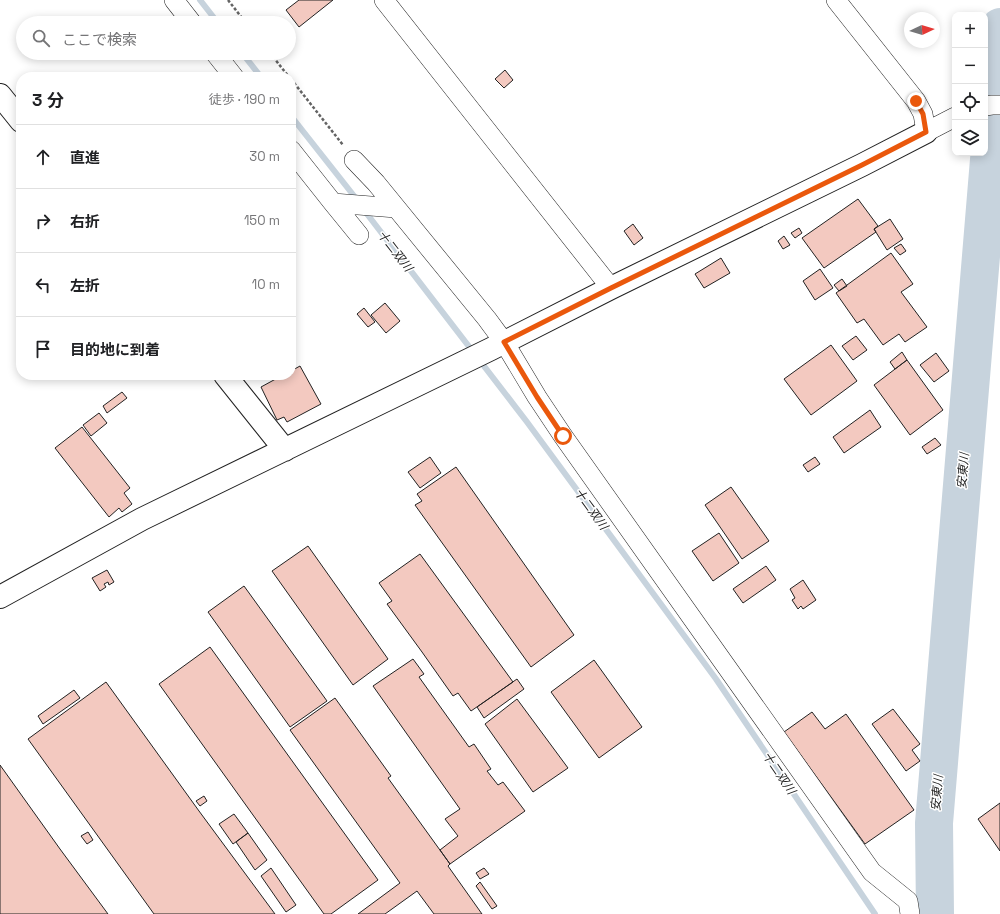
<!DOCTYPE html>
<html lang="ja">
<meta charset="utf-8">
<style>
body{margin:0;font-family:"Space Grotesk","Noto Sans JP",sans-serif;background:#f6f6f6;color:#202124}
.controls{position:absolute;right:12px;top:12px;display:grid;overflow:hidden;border-radius:8px;box-shadow:0 2px 10px #0003}
.controls button{width:36px;height:36px;display:grid;place-items:center;padding:0;border:0;border-bottom:1px solid #e0e0e0;background:#fff;color:#202124;font:20px sans-serif}
.compass{position:absolute;left:904px;top:12px;width:36px;height:36px;border-radius:50%;background:#fff;box-shadow:0 2px 10px #0003;rotate:86deg}
.stop{position:absolute;width:12px;height:12px;margin:-9px;border:3px solid #ea580c;border-radius:50%;background:#fff}
.stop.end{background:#ea580c;border-color:#fff;box-shadow:0 1px 4px #0008}
.list{margin:0;padding:0;list-style:none}
h2{display:flex;justify-content:space-between;align-items:center;height:52px;margin:0;padding:0 16px;font-size:17px}
h2 small{font-size:13px;font-weight:400;color:#757577}
.list li{display:grid;grid-template-columns:26px 1fr auto;gap:12px;align-items:center;box-sizing:border-box;height:64px;padding:0 16px;border-top:1px solid #e0e0e0}
.list b{display:block;font-size:15px;white-space:nowrap}
.list em{font-size:13px;font-style:normal;color:#757577}
.icon{flex:none;width:22px;height:22px;fill:none;stroke:currentColor;stroke-width:2;stroke-linecap:round;stroke-linejoin:round}
.map{position:relative;flex:none;width:1000px;height:914px;overflow:hidden}
.search{position:absolute;background:#fff;box-shadow:0 2px 10px #0003;left:16px;top:16px;width:280px;height:44px;display:flex;align-items:center;gap:10px;box-sizing:border-box;padding:0 14px;border-radius:22px;color:#757577;font-size:15px}
.panel{position:absolute;background:#fff;box-shadow:0 2px 10px #0003;left:16px;top:72px;width:280px;height:308px;border-radius:16px}
.map>svg:first-child{display:block}
.lines{fill:none;stroke-linecap:round;stroke-linejoin:round}
.stream{stroke:#c7d3dd;stroke-width:6}
.river{stroke:#c7d3dd;stroke-width:38}
.building{fill:#f3c9c0;stroke:#222}
.street-casing{stroke:#222;stroke-width:20}
.secondary-casing{stroke:#222;stroke-width:24}
.path{stroke:#646464;stroke-width:2.5;stroke-dasharray:3 2;stroke-linecap:butt}
.street{stroke:#fff;stroke-width:19}
.secondary{stroke:#fff;stroke-width:22}
.route{stroke:#ea580c;stroke-width:5}
.labels{text-anchor:middle;dominant-baseline:central;stroke-width:3;stroke-linejoin:round;paint-order:stroke}
.water-label{font-size:12px;font-style:italic;fill:#222;stroke:#fff}
</style>
<div class="map">
<svg width="1000" height="914" viewBox="0 0 1000 914">
<rect width="100%" height="100%" fill="#fff"/>
<g class="lines">
<path class="stream" d="M200 0 218 23
M242 53 261 77
M291 116 358 201
M364 210 527 422 716 679 875 914"/>
<path class="river" d="M935 914 934 823 1000 27"/>
</g>
<path class="building" d="M299 0H333L299 27 286 10Z
M505 70 513 80 504 88 495 79Z
M858 199 878 226 874 229 876 232 824 268 802 238Z
M890 219 903 239 887 250 874 229Z
M633 224 643 238 634 245 624 231Z
M799 228 802 233 795 238 791 233Z
M784 236 790 245 783 249 778 241Z
M901 244 906 251 900 255 894 248Z
M891 253 913 284 901 292 927 327 905 342 899 334 883 345 864 319 857 323 836 293Z
M721 258 730 273 704 288 695 274Z
M820 269 833 288 815 300 803 281Z
M842 279 847 286 839 291 834 285Z
M385 303 400 321 386 333 371 315Z
M364 308 375 322 368 327 357 314Z
M856 336 867 350 853 360 842 346Z
M831 345 857 381 811 415 784 379Z
M902 352 907 360 895 369 890 362Z
M936 353 949 371 934 382 920 365Z
M907 360 943 410 910 435 874 385Z
M300 366 321 404 287 422 284 417 277 420 261 387 283 375H291V371Z
M122 392 127 398 107 413 103 406Z
M870 410 881 427 844 453 833 437Z
M99 413 107 423 91 436 83 425Z
M82 427 130 488 124 493 132 504 122 512 119 508 109 517 55 448Z
M935 438 941 445 927 454 922 447Z
M430 457 441 473 420 488 408 472Z
M815 457 820 464 808 472 803 465Z
M456 467 574 635 531 667 415 505 422 501 417 494Z
M731 487 769 541 742 559 705 505Z
M719 533 739 563 713 581 692 551Z
M308 546 388 659 353 685 272 571Z
M420 554 513 682 471 711 458 693 453 696 422 652 387 604 392 601 379 583Z
M766 566 776 580 743 603 733 589Z
M107 570 114 582 109 585 108 582 104 584 106 587 100 591 92 578Z
M803 580 816 600 803 609 801 606 798 609 792 600 795 598 790 589Z
M244 586 327 701 290 727 208 612Z
M210 647 378 880 331 914H324L159 684Z
M413 659 424 674 419 677 469 747 474 744 491 769 487 771 498 785 503 782 525 811 450 864 440 850 458 836 445 819 460 809 373 686Z
M594 660 642 727 599 758 551 692Z
M517 679 524 689 484 718 477 707Z
M106 682 199 811 275 914H154L28 739Z
M74 690 80 698 43 724 38 716Z
M335 698 391 776 388 778 450 864 448 866 482 914H434L417 891 385 914H358L400 883 290 730Z
M517 699 568 768 533 792 485 724Z
M893 709 920 744 912 750 920 761 906 771 872 724Z
M812 712 825 729 846 714 914 810 865 844 784 732Z
M0 765 60 849 108 914H0Z
M204 796 207 801 200 806 196 801Z
M1000 803V851L978 819Z
M234 814 248 833 233 844 219 824Z
M88 832 93 840 87 844 81 836Z
M248 833 267 860 255 870 236 842Z
M271 868 296 905 286 912 261 876Z
M484 868 489 874 480 879 476 873Z
M480 882 497 906 492 909 476 886Z"/>
<g class="lines">
<defs>
<path id="street" d="M174 0 192 23
M384 0 611 288
M836 0 916 101 923 114 926 132 955 117
M215 53 234 77
M985 106 992 105H1000
M291 150 333 203 359 235
M354 160 376 183 487 319 504 342 537 397 563 436 872 872 908 901 910 914
M333 203 396 208"/>
<path id="secondary" d="M0 95 21 121
M225 375 285 450
M0 597 142 519 491 349 611 288 862 165 926 132"/>
</defs>
<use href="#street" class="street-casing"/>
<use href="#secondary" class="secondary-casing"/>
<path class="path" d="M228 0 246 23
M270 53 289 77
M291 79 343 145"/>
<use href="#street" class="street"/>
<use href="#secondary" class="secondary"/>
</g>
<g class="lines">
<path class="route" d="M563 436 537 397 504 342 611 288 862 165 926 132 923 114 916 101"/>
</g>
<g class="labels">
<g class="water-label">
<text transform="translate(395 251) rotate(52)">十二双川</text>
<text transform="translate(963 471) rotate(-85)">安東川</text>
<text transform="translate(591 509) rotate(54)">十二双川</text>
<text transform="translate(779 773) rotate(56)">十二双川</text>
<text transform="translate(937 793) rotate(-85)">安東川</text>
</g>
</g>
</svg>
<div class="controls">
<button>+</button>
<button>−</button>
<button><svg class="icon" aria-label="locate" viewBox="0 0 24 24"><circle cx="12" cy="12" r="6"/><path d="M12 2v4M12 18v4M2 12h4M18 12h4"/></svg></button>
<button><svg class="icon" aria-label="layers" viewBox="0 0 24 24"><path d="M12 4l9 5-9 5-9-5zM3 14l9 5 9-5"/></svg></button>
</div>
<svg class="compass" viewBox="-18 -18 36 36"><path d="M0-13l5 13h-10z" fill="#e53935"/><path d="M0 13l5-13h-10z" fill="#757577"/></svg>
<div class="stop" style="left:563px;top:436px"></div>
<div class="stop end" style="left:916px;top:101px"></div>
<div class="search"><svg class="icon" aria-label="search" viewBox="0 0 24 24"><circle cx="10" cy="10" r="6"/><path d="M15 15l6 6"/></svg>ここで検索</div>
<section class="panel">
<h2>3 分<small>徒歩 · 190 m</small></h2>
<ul class="list">
<li><svg class="icon" aria-label="ahead" viewBox="0 0 24 24"><path d="M12 20V5M6 11l6-6 6 6"/></svg><div><b>直進</b></div><em>30 m</em></li>
<li><svg class="icon" aria-label="right" viewBox="0 0 24 24"><path d="M7 20v-9h11M14 6l5 5-5 5"/></svg><div><b>右折</b></div><em>150 m</em></li>
<li><svg class="icon" aria-label="left" viewBox="0 0 24 24"><path d="M17 20v-9H6M10 6l-5 5 5 5"/></svg><div><b>左折</b></div><em>10 m</em></li>
<li><svg class="icon" aria-label="arrive" viewBox="0 0 24 24"><path d="M6 21V4h12l-3 4 3 4H6"/></svg><div><b>目的地に到着</b></div></li>
</ul>
</section>
</div>
